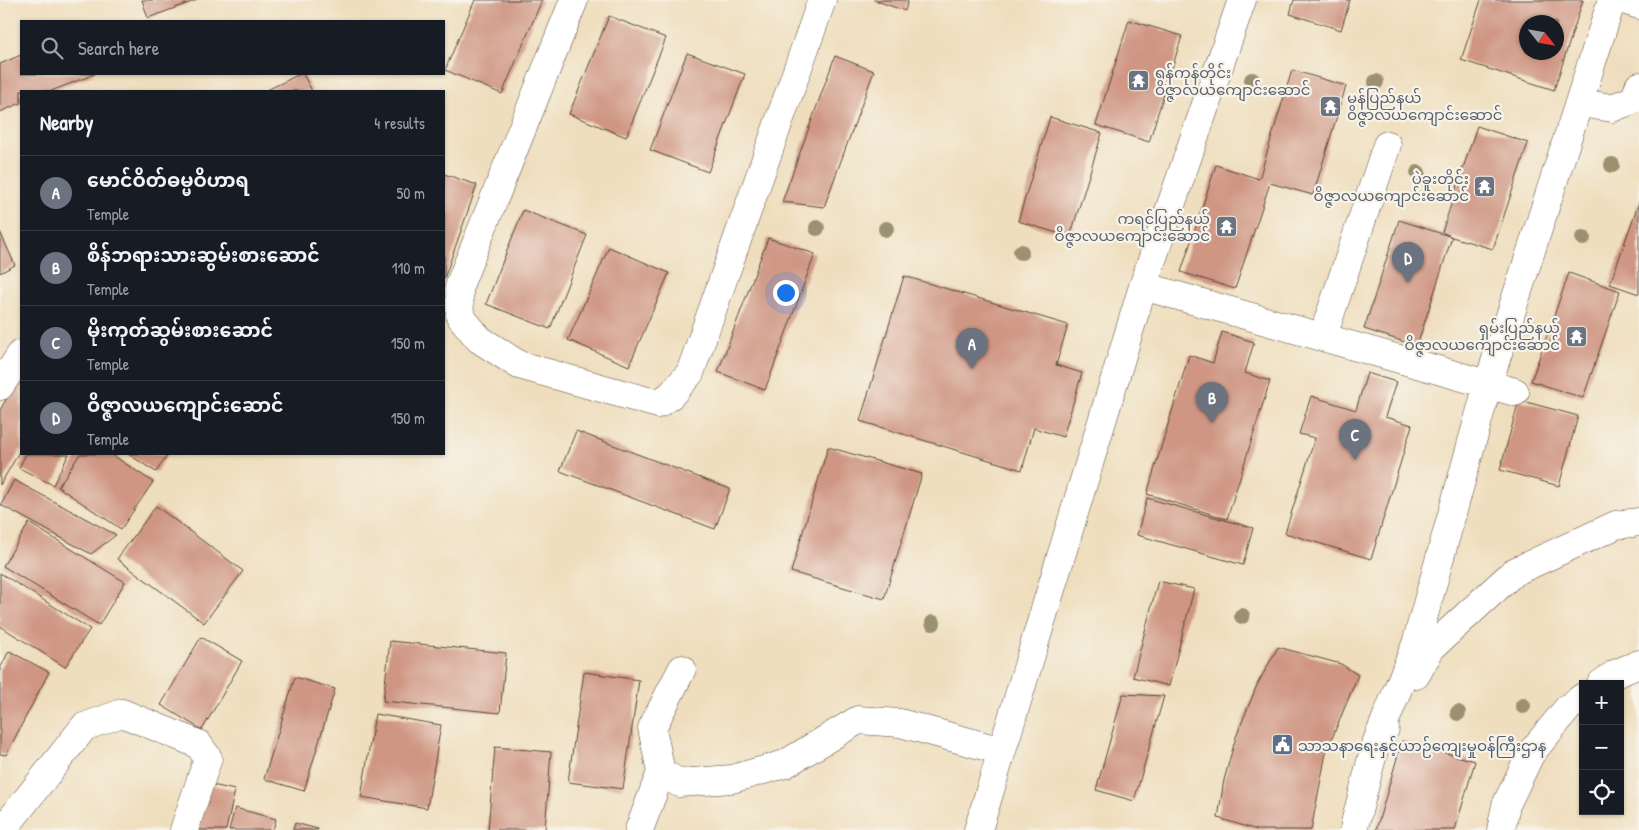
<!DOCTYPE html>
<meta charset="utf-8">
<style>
body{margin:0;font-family:"Patrick Hand","Noto Sans Myanmar",sans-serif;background:#20242c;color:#f1f3f6}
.controls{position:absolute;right:15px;bottom:15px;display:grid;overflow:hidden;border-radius:0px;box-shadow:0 1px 4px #0004}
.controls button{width:45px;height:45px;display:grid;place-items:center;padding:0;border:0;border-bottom:1px solid #363941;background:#171b24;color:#f1f3f6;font:25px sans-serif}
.compass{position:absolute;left:1519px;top:15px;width:45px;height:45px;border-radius:50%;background:#171b24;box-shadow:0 1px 4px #0004;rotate:121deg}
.you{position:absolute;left:785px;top:292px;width:18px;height:18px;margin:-12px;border:4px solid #fff;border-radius:50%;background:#1a73e8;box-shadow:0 0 0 8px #1a73e833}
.badge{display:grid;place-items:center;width:32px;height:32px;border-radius:50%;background:#c8321e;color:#fff;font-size:16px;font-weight:700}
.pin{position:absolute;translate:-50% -41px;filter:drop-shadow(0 1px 2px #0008)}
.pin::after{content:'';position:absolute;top:26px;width:18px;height:15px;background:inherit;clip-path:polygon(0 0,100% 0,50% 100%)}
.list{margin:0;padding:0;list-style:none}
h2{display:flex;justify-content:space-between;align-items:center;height:65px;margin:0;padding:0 20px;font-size:21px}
h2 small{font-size:16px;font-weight:400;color:#9ea1a6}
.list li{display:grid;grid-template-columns:32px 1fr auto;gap:15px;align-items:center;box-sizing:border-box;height:75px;padding:0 20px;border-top:1px solid #363941}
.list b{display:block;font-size:19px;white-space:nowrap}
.list p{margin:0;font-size:16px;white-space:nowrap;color:#9ea1a6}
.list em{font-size:16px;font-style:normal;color:#9ea1a6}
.icon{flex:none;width:28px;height:28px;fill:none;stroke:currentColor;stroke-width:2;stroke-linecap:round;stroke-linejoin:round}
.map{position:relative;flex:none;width:1639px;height:830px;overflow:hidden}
.search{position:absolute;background:#171b24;box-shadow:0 1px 4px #0004;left:20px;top:20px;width:425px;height:55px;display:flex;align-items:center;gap:12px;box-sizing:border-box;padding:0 18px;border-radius:0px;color:#9ea1a6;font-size:19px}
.panel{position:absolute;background:#171b24;box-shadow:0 1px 4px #0004;left:20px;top:90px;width:425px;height:365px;border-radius:0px}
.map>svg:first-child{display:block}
.building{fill:#cf9683;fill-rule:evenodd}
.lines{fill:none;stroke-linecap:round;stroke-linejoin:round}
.minor-casing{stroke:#564536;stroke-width:29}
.minor{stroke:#fff;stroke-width:28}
.tree{fill:#9b9171}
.labels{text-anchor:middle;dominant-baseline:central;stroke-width:4.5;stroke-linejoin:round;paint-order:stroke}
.worship-label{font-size:15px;fill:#5b616d;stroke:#f7f3e8;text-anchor:end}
.service-label{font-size:15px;fill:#4e5e75;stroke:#f7f3e8;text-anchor:start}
</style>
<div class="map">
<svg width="1639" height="830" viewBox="0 0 1639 830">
<rect width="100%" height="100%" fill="#f7f3e8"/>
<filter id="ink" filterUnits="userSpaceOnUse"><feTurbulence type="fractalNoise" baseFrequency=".02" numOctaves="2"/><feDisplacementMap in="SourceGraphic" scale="10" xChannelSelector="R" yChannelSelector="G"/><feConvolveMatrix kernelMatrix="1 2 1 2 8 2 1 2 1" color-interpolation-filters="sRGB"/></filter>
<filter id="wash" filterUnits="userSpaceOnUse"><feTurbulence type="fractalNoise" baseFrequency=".0096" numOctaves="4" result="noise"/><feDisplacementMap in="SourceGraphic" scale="20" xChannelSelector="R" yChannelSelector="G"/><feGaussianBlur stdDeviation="1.12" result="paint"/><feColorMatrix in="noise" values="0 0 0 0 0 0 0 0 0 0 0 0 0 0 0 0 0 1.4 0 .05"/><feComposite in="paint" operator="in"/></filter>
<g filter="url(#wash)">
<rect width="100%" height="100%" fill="#efdebd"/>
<g id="blocks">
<path class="building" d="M142 0H197L148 18Z
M475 0H542L502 94 445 70Z
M874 0H908L905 11Z
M1294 0H1350L1341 30 1290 14Z
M1481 0H1583L1554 90 1461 60ZM1526 22H1556V52H1526Z
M609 16 666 38 626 137 569 114Z
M1129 20 1182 36 1149 142 1096 125Z
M687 53 745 74 708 172 650 150Z
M21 55V74H95L51 91H21V103L0 112V64Z
M835 56 874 71 824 207 782 202Z
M1292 70 1346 86 1313 195 1270 183 1235 289 1181 272 1216 165 1259 179Z
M300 74H303L312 91H265Z
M1050 117 1102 133 1070 237 1018 221Z
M1477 126 1528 143 1493 249 1452 237 1442 232Z
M444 174 477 185 444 279Z
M1639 202V294L1610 284Z
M523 210 587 235 550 329 486 304Z
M1399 220 1452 237 1417 346 1364 329Z
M0 232 15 265 0 273Z
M768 238 815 254 765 390 718 372Z
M609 247 669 273 629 366 568 340Z
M1569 273 1620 291 1583 398 1531 381Z
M904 276 1068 325 1056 365 1082 373 1063 437 1034 428 1022 470 860 421Z
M1222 332 1254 342 1245 373 1270 381 1227 519 1147 494 1189 355 1213 363Z
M1367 373 1396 382 1385 417 1412 425 1371 559 1285 533 1315 438 1299 434 1311 396 1356 410Z
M21 374V449L0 485V410Z
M1519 400 1578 416 1559 486 1500 470Z
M576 431 730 489 715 529 560 471Z
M828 447 922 474 884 599 791 572Z
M26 454H69L53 485 19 468Z
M80 454H111L153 482 121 529 58 487Z
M128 454H168L156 472Z
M14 480 116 535 91 554 1 505Z
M1147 498 1253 528 1243 565 1137 535Z
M156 506 243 571 204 623 117 559Z
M29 523 125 582 99 625 3 566Z
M0 573 90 629 65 667 0 626Z
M1158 581 1194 589 1169 686 1133 677Z
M201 637 242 661 202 730 161 705Z
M390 641 506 653 500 713 383 701Z
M1278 647 1341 664 1358 675 1326 753 1311 830H1257L1218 818 1224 780 1236 737 1257 685Z
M9 651 49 672 6 755 0 754V669Z
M584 672 639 680 623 789 568 782Z
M295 677 335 689 304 791 264 779Z
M1123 694 1164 696 1134 801 1096 790Z
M375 714 441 725 427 808 361 797Z
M1402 741 1475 761 1455 830H1376Z
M495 747 551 752 545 830H488Z
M203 783 235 790 226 830H192Z
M235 808 276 819 273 830H229Z
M295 823 318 829V830H293Z"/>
</g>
</g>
<g filter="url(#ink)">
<use href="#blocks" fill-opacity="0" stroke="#564536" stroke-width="1"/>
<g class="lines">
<defs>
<path id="minor" d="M574 0 459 286 460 316 479 339 519 365 658 404 671 395 690 373 822 0
M1623 0 1639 5
M1580 103 1612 108 1635 99 1639 86
M1143 286 1515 392
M1323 336 1387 145
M0 386 21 354
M682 669 652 728 661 772 679 783 732 779 785 764 858 720 900 723 1002 751
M1416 675 1431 648 1514 572 1616 525 1639 522
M1601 684 1615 674 1639 664
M1375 746 1416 644 1488 384 1612 0
M0 825 5 827 84 727 122 713 198 744 208 758 184 830
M639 830 661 772
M978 830 1143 286 1242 0
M1354 830 1355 823 1375 746 1385 729
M1501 830 1506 805 1531 753 1568 708 1583 697"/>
</defs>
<use href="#minor" class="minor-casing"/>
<use href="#minor" class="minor"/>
</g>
<g class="tree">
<circle cx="1252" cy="80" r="8"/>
<circle cx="1376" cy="82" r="8"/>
<circle cx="1612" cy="165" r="8"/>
<circle cx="1418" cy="173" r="8"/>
<circle cx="817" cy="228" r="8"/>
<circle cx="886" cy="229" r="8"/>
<circle cx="1583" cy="238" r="8"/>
<circle cx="1021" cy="252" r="8"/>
<circle cx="1242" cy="616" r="8"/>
<circle cx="933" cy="623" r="8"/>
<circle cx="1523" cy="706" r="8"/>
<circle cx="1458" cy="713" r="8"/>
</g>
</g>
<defs>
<symbol id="temple-square" viewBox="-11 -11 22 22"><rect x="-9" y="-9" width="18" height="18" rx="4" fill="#6b7280" stroke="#f7f3e8"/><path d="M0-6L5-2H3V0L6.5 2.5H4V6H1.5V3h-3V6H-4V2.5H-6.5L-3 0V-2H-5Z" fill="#fff"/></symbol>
<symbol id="civic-square" viewBox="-11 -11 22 22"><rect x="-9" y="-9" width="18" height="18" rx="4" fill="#5c6f8a" stroke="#f7f3e8"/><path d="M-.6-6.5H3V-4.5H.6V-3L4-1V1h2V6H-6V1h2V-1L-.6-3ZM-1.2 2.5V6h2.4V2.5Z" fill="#fff"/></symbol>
</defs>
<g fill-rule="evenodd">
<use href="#temple-square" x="1126" y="68" width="25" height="25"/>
<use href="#temple-square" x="1318" y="94" width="25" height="25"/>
<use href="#temple-square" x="1472" y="174" width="25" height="25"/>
<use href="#temple-square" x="1214" y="214" width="25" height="25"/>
<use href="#temple-square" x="1564" y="324" width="25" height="25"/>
<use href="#civic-square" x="1270" y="732" width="25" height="25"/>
</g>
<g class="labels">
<g class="worship-label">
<text x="1155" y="72" text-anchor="start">ရန်ကုန်တိုင်း<tspan x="1155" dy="17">ဝိဇ္ဇာလယကျောင်းဆောင်</tspan></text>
<text x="1347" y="97" text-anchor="start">မွန်ပြည်နယ်<tspan x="1347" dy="17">ဝိဇ္ဇာလယကျောင်းဆောင်</tspan></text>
<text x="1469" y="178">ပဲခူးတိုင်း<tspan x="1469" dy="17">ဝိဇ္ဇာလယကျောင်းဆောင်</tspan></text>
<text x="1210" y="218">ကရင်ပြည်နယ်<tspan x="1210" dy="17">ဝိဇ္ဇာလယကျောင်းဆောင်</tspan></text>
<text x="1560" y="327">ရှမ်းပြည်နယ်<tspan x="1560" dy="17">ဝိဇ္ဇာလယကျောင်းဆောင်</tspan></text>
</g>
<g class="service-label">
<text x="1298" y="745">သာသနာရေးနှင့်ယာဉ်ကျေးမှုဝန်ကြီးဌာန</text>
</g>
</g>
</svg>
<div class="controls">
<button>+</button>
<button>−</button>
<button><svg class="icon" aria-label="locate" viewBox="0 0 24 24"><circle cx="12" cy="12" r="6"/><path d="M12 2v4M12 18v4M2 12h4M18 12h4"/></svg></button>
</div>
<svg class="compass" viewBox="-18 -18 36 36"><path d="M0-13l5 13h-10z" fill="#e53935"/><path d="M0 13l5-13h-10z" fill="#9ea1a6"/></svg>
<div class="you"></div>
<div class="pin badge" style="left:972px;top:369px;background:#6b7280">A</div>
<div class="pin badge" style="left:1212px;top:423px;background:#6b7280">B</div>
<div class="pin badge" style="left:1355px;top:460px;background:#6b7280">C</div>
<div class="pin badge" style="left:1408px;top:283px;background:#6b7280">D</div>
<div class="search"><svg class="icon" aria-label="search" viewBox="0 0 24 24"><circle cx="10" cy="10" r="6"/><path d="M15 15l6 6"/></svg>Search here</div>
<section class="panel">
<h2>Nearby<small>4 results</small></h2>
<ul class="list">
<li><span class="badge" style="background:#6b7280">A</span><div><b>မောင်ဝိတ်ဓမ္မဝိဟာရ</b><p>Temple</p></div><em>50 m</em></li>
<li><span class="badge" style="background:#6b7280">B</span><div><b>စိန်ဘရားသားဆွမ်းစားဆောင်</b><p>Temple</p></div><em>110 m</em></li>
<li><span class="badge" style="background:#6b7280">C</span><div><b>မိုးကုတ်ဆွမ်းစားဆောင်</b><p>Temple</p></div><em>150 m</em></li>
<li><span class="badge" style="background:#6b7280">D</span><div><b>ဝိဇ္ဇာလယကျောင်းဆောင်</b><p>Temple</p></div><em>150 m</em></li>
</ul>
</section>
</div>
